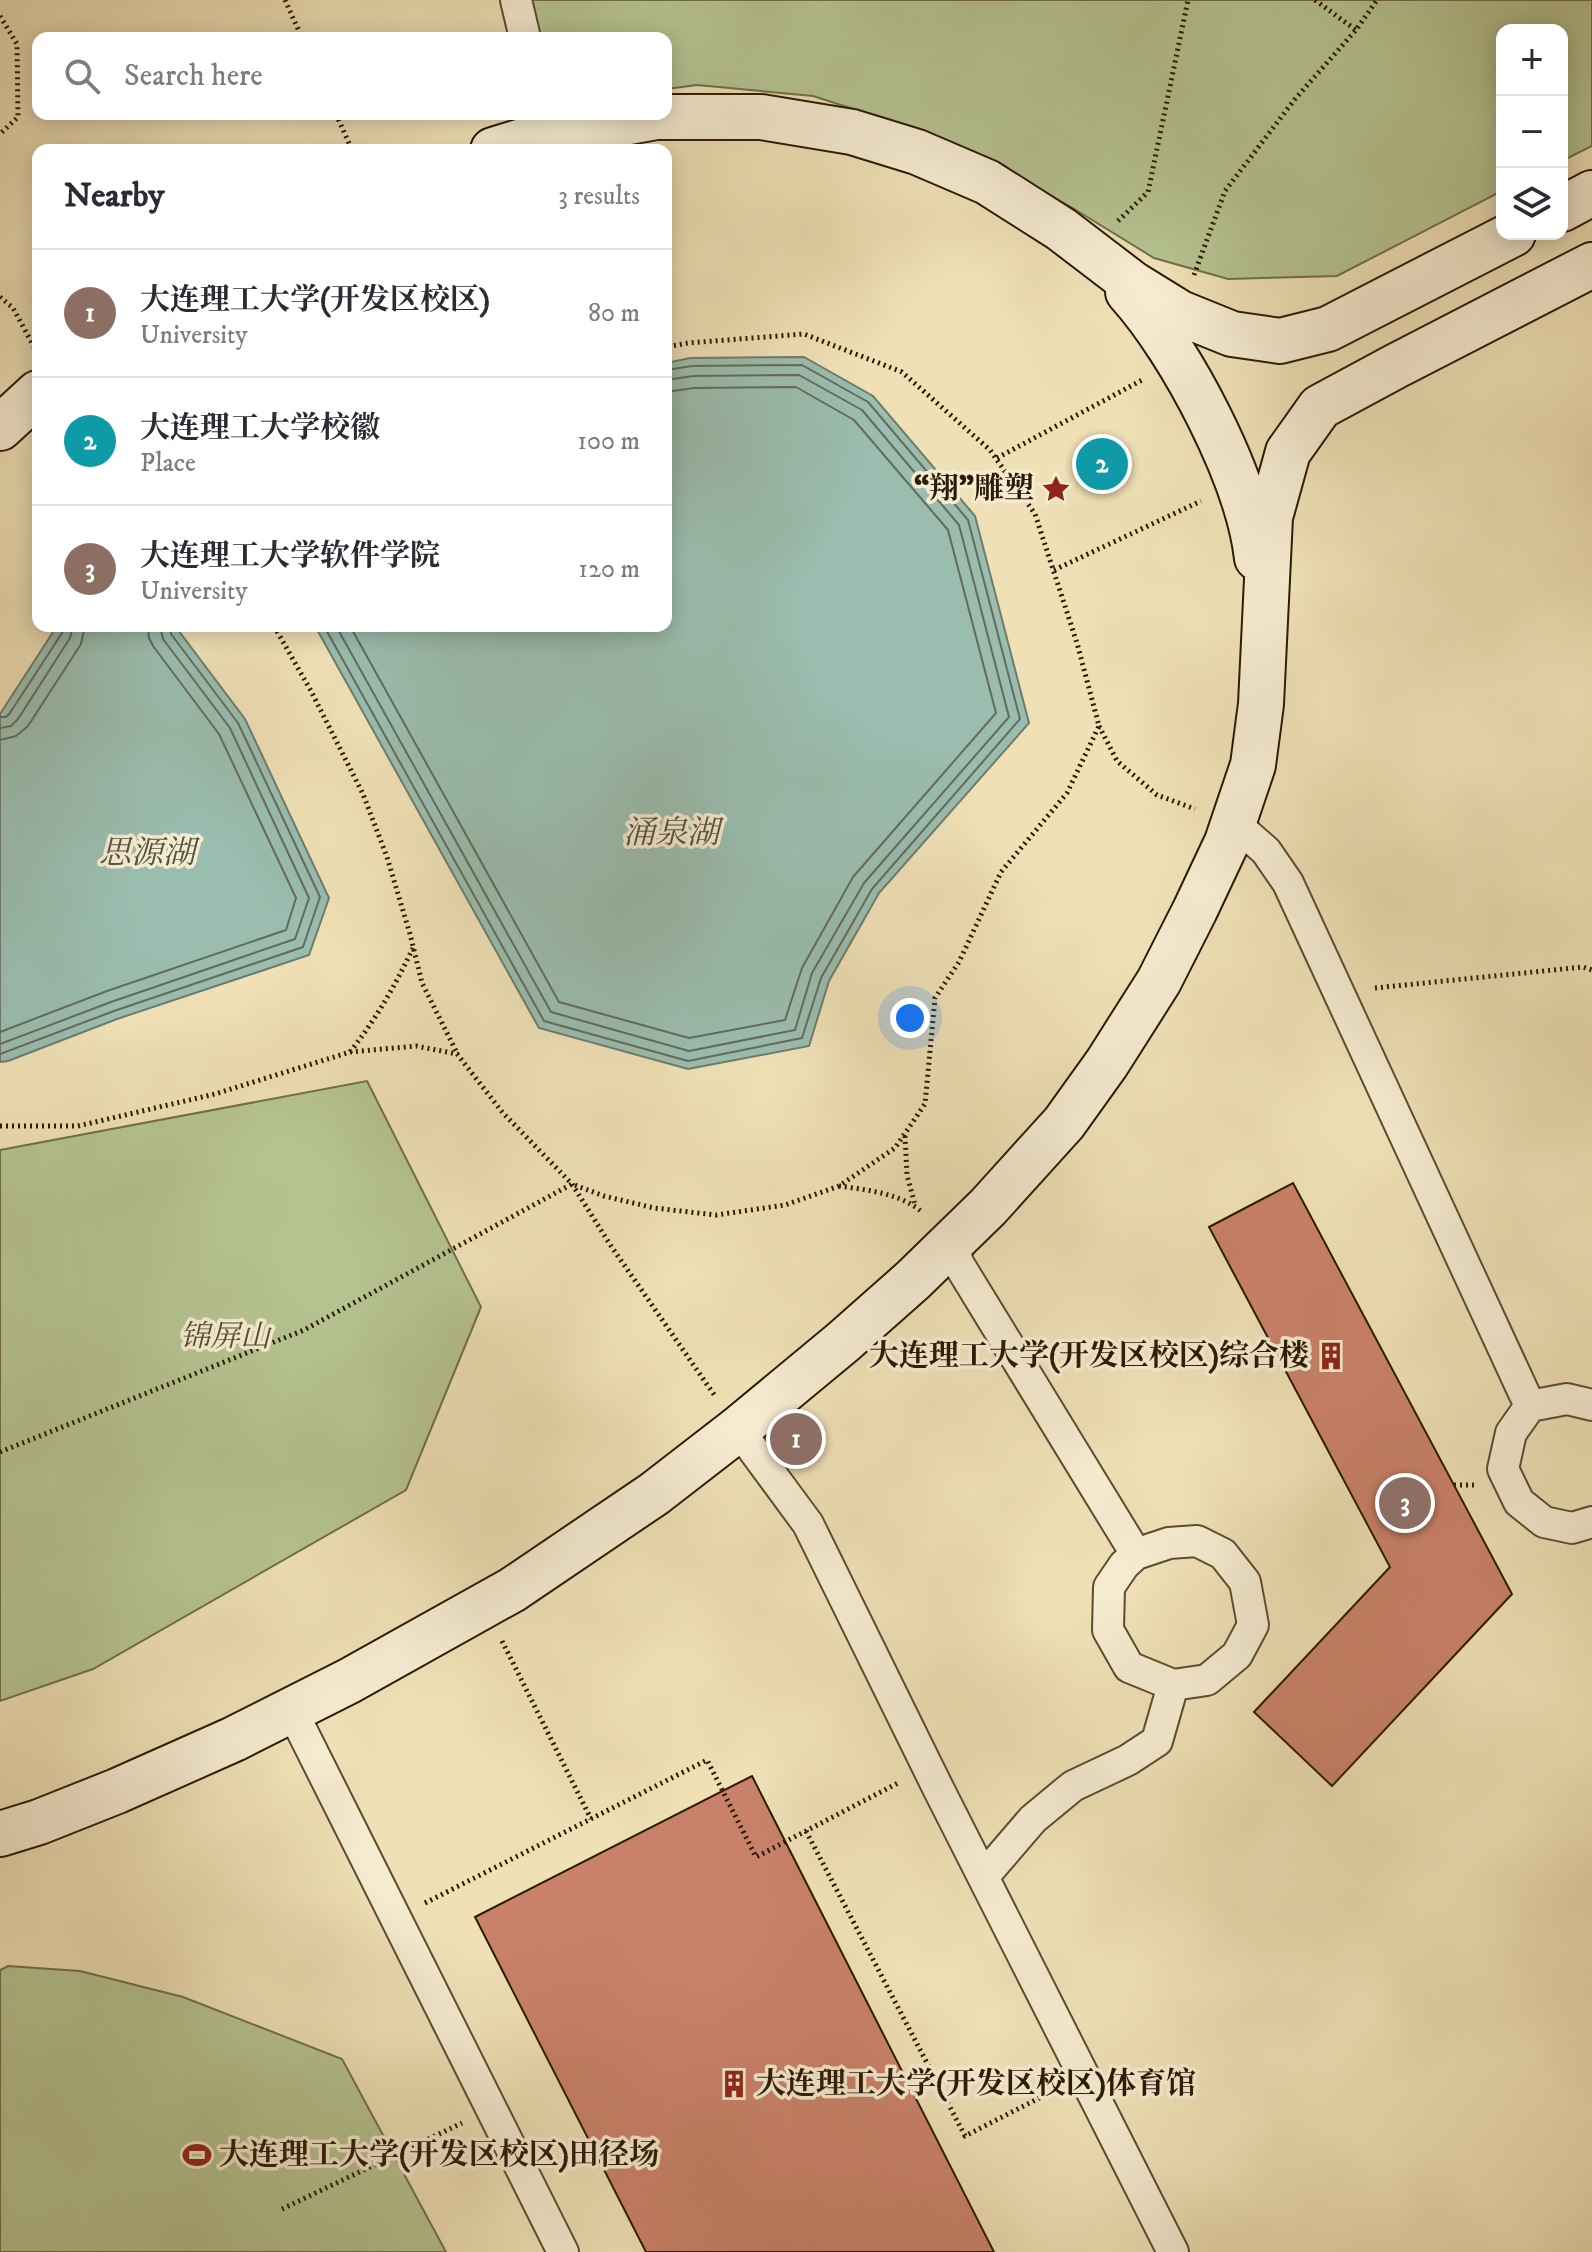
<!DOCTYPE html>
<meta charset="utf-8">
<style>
body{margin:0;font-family:"IM FELL DW Pica","Noto Serif SC",serif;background:#f2f2f3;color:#2b2b33}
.controls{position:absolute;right:24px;top:24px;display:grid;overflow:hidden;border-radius:16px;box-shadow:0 4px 20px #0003}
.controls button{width:72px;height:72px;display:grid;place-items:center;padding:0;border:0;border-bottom:2px solid #e1e1e2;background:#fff;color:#2b2b33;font:40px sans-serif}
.you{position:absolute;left:910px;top:1018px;width:28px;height:28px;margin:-20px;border:6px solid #fff;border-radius:50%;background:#1a73e8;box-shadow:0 0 0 12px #1a73e833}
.badge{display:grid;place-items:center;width:52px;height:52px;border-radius:50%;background:#0f766e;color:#fff;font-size:26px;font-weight:700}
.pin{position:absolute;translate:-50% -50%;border:4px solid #fff;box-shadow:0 2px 8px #0006}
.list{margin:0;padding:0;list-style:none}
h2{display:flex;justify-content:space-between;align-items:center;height:104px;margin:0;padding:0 32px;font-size:34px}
h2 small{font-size:26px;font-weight:400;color:#7c7c81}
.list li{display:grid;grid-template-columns:52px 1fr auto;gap:24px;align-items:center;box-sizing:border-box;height:128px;padding:0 32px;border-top:2px solid #e1e1e2}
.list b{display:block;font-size:30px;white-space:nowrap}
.list p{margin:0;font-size:26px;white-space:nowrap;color:#7c7c81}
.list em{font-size:26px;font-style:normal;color:#7c7c81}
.icon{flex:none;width:44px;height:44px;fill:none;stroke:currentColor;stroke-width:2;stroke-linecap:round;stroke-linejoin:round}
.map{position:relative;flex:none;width:1592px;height:2252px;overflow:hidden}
.search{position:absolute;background:#fff;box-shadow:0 4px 20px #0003;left:32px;top:32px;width:640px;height:88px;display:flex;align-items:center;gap:20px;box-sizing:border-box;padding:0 28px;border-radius:16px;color:#7c7c81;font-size:30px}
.panel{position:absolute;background:#fff;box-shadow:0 4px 20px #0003;left:32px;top:144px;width:640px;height:488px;border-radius:16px}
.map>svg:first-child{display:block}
.green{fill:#b5c391;stroke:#706e4b;stroke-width:2}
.water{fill:#9abdaf;stroke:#6e7c6b;stroke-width:2}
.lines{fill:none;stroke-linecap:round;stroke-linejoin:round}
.shore{stroke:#626c5a;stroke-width:2}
.building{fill:#c9816a;stroke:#2b1a05;stroke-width:2}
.street-casing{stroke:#5c4c31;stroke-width:34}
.secondary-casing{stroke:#2b1a05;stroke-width:48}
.path{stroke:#2b1a05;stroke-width:5;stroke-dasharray:2 4;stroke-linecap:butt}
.street{stroke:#f5ebd0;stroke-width:30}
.secondary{stroke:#f5ebd0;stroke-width:44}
.labels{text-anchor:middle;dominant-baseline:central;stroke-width:7;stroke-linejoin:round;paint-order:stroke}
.poi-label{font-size:30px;font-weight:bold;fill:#2b1a05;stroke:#f5ebd0;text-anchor:end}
.park-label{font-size:30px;font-style:italic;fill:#544d2f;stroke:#f5ebd0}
.water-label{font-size:32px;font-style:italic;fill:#525340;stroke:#f5ebd0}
</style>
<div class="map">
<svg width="1592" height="2252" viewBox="0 0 1592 2252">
<rect width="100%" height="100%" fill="#efe0b6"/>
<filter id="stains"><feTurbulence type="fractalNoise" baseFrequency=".0025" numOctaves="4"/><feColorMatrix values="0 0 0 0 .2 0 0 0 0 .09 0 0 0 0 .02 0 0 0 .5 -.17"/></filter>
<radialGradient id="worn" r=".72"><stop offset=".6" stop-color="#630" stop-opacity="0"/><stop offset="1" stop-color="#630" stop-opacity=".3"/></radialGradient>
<path class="green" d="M530 0H1592V146L1562 161V30H1502V191L1337 276 1228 279 1154 258 1071 207 995 166 897 123 813 96 697 85 666 89V38H539Z
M367 1081 481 1307 406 1490 93 1669 0 1701V1150Z
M8 1966 80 1971 183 1997 342 2059 446 2252H0V1970Z"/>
<path class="water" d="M804 357 873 396 975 516 1029 723 879 893 829 981 809 1046 688 1069 539 1028 315 626H666V363L690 358Z
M57 626H175L245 719 329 898 309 955 117 1019 8 1061 0 1062V714Z"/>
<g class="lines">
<path class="shore" d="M324 626 544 1021 688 1061 802 1038 821 978 872 889 1020 719 968 520 868 402 802 365 692 366 666 370
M336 626 551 1012 689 1051 795 1030 812 973 864 883 1009 717 959 525 862 410 799 375 693 376 666 380
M350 626 559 1002 689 1038 785 1020 802 968 853 877 996 713 948 530 854 420 796 387 694 388 666 392
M0 717H6L10 713 62 633 63 626
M0 728 11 726 18 719 70 638 73 626
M0 740 16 736 28 726 81 644 85 626
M0 1032 107 991 286 930 296 898 219 734 153 646 149 638 148 626
M0 1044 111 1002 295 939 309 898 230 728 163 639 160 626
M0 1054 114 1011 303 947 320 897 238 723 171 634 170 626"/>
</g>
<path class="building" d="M1293 1183 1512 1594 1332 1786 1254 1712 1390 1567 1209 1227Z
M752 1776 994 2252H646L475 1917Z"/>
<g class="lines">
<defs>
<path id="street" d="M516 0 525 38
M1234 823 1266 851 1288 883 1530 1406
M953 1241 958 1263 1136 1554 1124 1565 1109 1587 1108 1630 1129 1667 1173 1685 1207 1680 1237 1655 1253 1625 1245 1582 1223 1554 1197 1541 1169 1543 1136 1554
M1592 1405 1567 1399 1530 1406 1511 1433 1503 1469 1519 1502 1544 1522 1572 1528 1592 1522
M738 1429 808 1524 938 1788 1173 2252
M292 1711 563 2252
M984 1876 1033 1819 1073 1786 1128 1760 1157 1741 1173 1685"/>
<path id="secondary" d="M493 150 519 142 656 117H761L852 132 917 152 987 182 1061 229 1133 284 1180 313 1232 334 1280 341 1328 329 1513 234
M1562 209 1592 193
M1128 292C1182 352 1248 478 1257 558
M0 428 38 393
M0 1834 39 1822 117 1791 234 1739 349 1681 512 1590 654 1494 738 1429 843 1342 913 1280 988 1207 1064 1123 1107 1063 1159 981 1195 910 1227 842 1253 765 1261 704 1270 517 1288 452 1320 407 1396 366 1592 265"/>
</defs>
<use href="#street" class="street-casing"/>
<use href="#secondary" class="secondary-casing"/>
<path class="path" d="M285 0 302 38
M1315 0 1356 30
M0 16 17 44 18 117 0 134
M336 114 352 150
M1118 221 1148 192 1188 0
M1194 275 1225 191 1295 99 1356 30 1377 0
M0 297 13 308 38 354
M997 458 1144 379
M1054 570 1201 501
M274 626 311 691 363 794 387 857 410 934 422 983 457 1053
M1099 726 1117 761 1157 795 1195 809
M1375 988 1583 967 1592 970
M350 1052C376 1019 395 986 413 948
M0 1126H78L215 1094 350 1052 416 1046 457 1054 503 1113 572 1184 611 1246 715 1396
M905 1136 907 1175 915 1205
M839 1186C867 1190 901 1193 923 1213
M0 1452 304 1330 572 1184 604 1196 654 1208 716 1215 785 1205 839 1186 895 1148 925 1104 935 998 959 962 1001 872 1067 793 1099 726 1077 643 1035 514 990 450 902 372 804 334 688 343 666 347
M1454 1485H1474
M502 1641 591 1819
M806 1831 965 2136 1053 2091
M425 1903 707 1760 756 1857 898 1783
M282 2209 462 2123"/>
<use href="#street" class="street"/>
<use href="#secondary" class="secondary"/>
</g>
<defs>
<symbol id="sight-bare" viewBox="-9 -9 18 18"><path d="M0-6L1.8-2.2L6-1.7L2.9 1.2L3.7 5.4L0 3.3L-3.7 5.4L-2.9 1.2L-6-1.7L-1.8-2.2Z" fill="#8f2418" stroke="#f5ebd0" stroke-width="2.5" paint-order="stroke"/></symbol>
<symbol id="building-bare" viewBox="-9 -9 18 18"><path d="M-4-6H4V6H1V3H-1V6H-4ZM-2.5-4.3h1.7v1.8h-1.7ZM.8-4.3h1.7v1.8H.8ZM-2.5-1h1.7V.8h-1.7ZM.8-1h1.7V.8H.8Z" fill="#8f2418" stroke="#f5ebd0" stroke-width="2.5" paint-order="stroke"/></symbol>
<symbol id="stadium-bare" viewBox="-9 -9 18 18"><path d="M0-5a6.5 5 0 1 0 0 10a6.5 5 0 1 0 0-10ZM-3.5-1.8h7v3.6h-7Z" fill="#8f2418" stroke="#f5ebd0" stroke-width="2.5" paint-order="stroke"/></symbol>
</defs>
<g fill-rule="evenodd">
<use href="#sight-bare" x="1036" y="469" width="40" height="40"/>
<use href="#building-bare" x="1311" y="1336" width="40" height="40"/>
<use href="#building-bare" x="714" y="2064" width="40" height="40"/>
<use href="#stadium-bare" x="177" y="2135" width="40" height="40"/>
</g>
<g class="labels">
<g class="poi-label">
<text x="1034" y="489">“翔”雕塑</text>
<text x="1309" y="1356">大连理工大学(开发区校区)综合楼</text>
<text x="756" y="2084" text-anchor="start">大连理工大学(开发区校区)体育馆</text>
<text x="219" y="2155" text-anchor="start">大连理工大学(开发区校区)田径场</text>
</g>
<g class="park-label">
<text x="225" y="1337">锦屏山</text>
</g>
<g class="water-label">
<text x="671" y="834">涌泉湖</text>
<text x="147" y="854">思源湖</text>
</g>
</g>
<rect width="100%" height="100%" filter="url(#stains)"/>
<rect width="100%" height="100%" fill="url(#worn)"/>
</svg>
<div class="controls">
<button>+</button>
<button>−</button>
<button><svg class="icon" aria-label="layers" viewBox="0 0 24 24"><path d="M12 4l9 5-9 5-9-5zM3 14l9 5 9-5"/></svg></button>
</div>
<div class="you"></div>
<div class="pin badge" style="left:796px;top:1439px;background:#8d6e63">1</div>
<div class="pin badge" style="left:1102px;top:464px;background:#0f9aa8">2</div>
<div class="pin badge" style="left:1405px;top:1503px;background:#8d6e63">3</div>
<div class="search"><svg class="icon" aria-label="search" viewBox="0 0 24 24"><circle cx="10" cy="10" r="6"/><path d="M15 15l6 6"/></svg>Search here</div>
<section class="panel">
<h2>Nearby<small>3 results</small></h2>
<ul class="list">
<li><span class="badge" style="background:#8d6e63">1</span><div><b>大连理工大学(开发区校区)</b><p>University</p></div><em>80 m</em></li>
<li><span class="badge" style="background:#0f9aa8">2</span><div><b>大连理工大学校徽</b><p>Place</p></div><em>100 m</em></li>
<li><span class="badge" style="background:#8d6e63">3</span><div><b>大连理工大学软件学院</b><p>University</p></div><em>120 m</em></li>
</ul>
</section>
</div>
